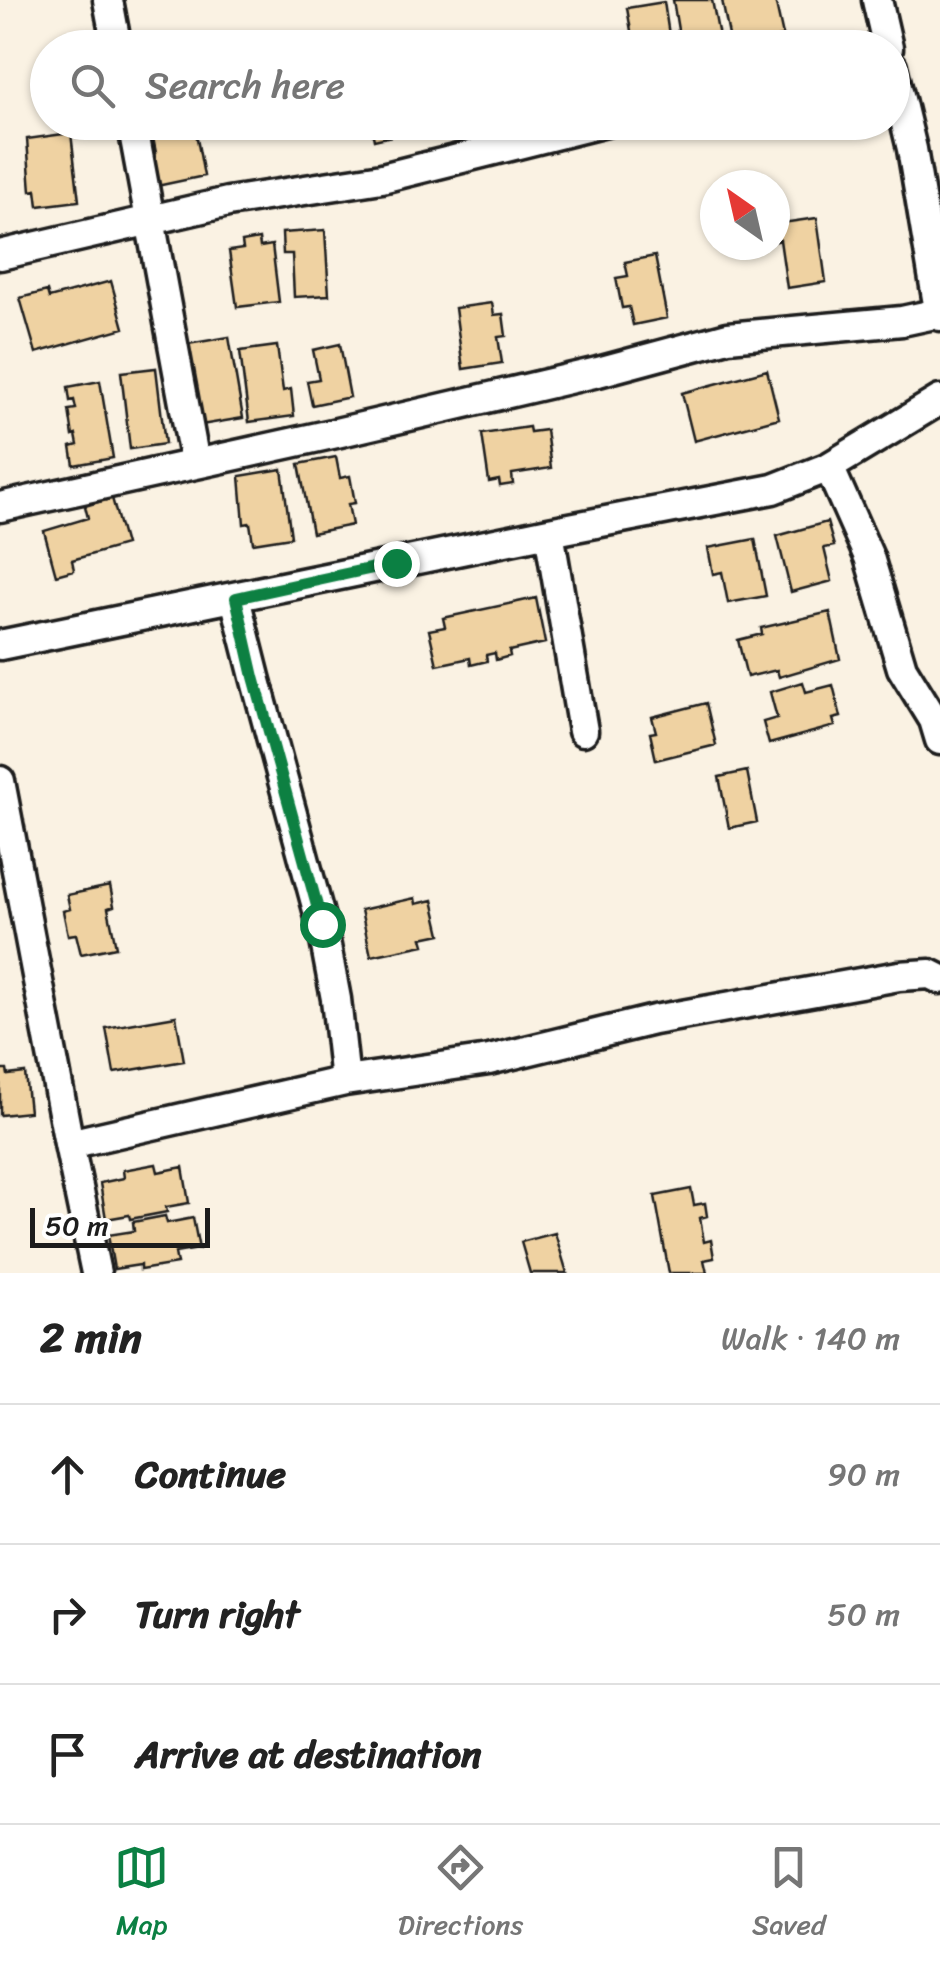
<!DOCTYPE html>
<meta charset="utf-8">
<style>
body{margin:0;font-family:Sriracha,sans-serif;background:#f2f2f2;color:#222}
.compass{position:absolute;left:700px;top:170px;width:90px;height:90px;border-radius:50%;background:#fff;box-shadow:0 2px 8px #0004;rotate:326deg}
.scale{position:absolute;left:30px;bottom:25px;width:180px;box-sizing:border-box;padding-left:10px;border:5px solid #1c1c1c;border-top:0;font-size:28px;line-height:35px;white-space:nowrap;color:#1c1c1c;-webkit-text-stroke:8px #fff;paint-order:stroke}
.stop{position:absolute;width:30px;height:30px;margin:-22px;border:8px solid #0b8043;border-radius:50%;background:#fff}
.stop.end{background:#0b8043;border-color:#fff;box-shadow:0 2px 10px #0008}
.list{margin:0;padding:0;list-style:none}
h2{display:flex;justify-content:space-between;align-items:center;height:130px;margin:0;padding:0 40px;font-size:42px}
h2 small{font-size:32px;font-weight:400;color:#767676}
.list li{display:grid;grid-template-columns:65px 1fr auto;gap:30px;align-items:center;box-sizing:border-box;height:140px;padding:0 40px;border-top:2px solid #e0e0e0}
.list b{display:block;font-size:38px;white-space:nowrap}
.list em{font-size:32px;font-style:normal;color:#767676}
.icon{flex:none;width:55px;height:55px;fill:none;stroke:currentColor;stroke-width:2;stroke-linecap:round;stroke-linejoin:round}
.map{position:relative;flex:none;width:940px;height:1273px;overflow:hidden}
.search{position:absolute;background:#fff;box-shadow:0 2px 8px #0004;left:30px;right:30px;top:30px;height:110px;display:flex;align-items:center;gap:25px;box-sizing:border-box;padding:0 35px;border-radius:55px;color:#767676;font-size:38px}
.sheet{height:550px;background:#fff}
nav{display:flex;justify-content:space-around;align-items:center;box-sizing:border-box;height:140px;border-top:2px solid #e0e0e0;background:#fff;font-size:28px;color:#767676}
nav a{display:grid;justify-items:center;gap:5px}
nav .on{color:#0b8043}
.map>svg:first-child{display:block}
.building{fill:#efd2a2;stroke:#1c1c1c;stroke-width:2.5}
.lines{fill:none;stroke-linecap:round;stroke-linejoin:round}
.street-casing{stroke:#1c1c1c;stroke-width:35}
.street{stroke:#fff;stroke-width:28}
.route{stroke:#0b8043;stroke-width:12}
</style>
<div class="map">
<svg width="940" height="1273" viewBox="0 0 940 1273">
<rect width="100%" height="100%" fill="#faf2e3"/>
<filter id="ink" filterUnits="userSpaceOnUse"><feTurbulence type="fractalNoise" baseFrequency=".01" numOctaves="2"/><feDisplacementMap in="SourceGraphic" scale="20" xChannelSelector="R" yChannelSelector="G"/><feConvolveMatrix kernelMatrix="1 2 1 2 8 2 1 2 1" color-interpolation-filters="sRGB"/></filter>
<g filter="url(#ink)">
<path class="building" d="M673 0H712L721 47 681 48Z
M722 0H775L783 36 731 46Z
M664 2 671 48H634L627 8Z
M150 122H194L204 176 157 186 151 154 156 153Z
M370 122H407L409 132 374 140Z
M71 133 79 201 38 206 36 190 31 191 27 139Z
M817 218 826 282 787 288 780 240 777 241 775 224Z
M325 230 329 295 294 297 292 254H283L282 233Z
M259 239 260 247 272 245 279 302 237 307 229 251 243 249 242 242Z
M655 256 667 318 633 325 629 307 622 308 616 278 628 276 625 262Z
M111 281 124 328 36 353 20 298 47 291 49 298Z
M492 303 494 315 503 314 506 336 498 337 502 363 463 369 455 308Z
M229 337 243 418 201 425 188 344Z
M340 344 350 397 312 405 307 381 319 379 313 350Z
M277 346 283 391 291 389 294 416 249 422 240 351Z
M156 368 165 444 130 449 121 372Z
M767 370 779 418 694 441 682 393Z
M100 381 113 458 74 465 71 447 78 445 76 435 73 436 69 410 76 409 74 400 70 401 68 387Z
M529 427 530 432 546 430 551 468 512 474 513 484 500 486 499 480 489 482 482 434Z
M336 457 340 478 350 476 355 503 348 504 352 525 312 533 299 464Z
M282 469 291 537 253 543 250 523 244 524 240 476Z
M112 498 125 545 72 560 74 570 56 575 44 531 88 518 85 506Z
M827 522 834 546 824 548 832 581 791 592 777 536Z
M755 539 766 596 728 603 722 572 713 574 708 548Z
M536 598 545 643 509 651 510 656 496 660 495 653 486 655 487 661 471 665 470 658 437 665 429 630 445 627 443 618Z
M830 612 840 659 779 677 777 670 747 677 738 640 762 634 761 628Z
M803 682 806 692 833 685 841 717 833 719 835 726 769 744 763 722 777 718 770 692Z
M706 703 716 745 656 760 650 733 656 732 652 717Z
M747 771 757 822 729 828 719 777Z
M110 886 114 906 108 908 116 947 81 954 76 934 68 935 63 911 70 909 67 895Z
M415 898 416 904 433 900 441 934 422 938 424 945 371 956 361 910Z
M176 1016 184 1061 114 1073 106 1028Z
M0 1070H7L8 1075 25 1073 29 1112 0 1115Z
M156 1164 158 1172 183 1167 189 1203 166 1207 167 1212 130 1219 129 1215 106 1219 100 1183 124 1178 123 1170Z
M691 1189 694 1205 705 1203 707 1216 700 1218 704 1242 711 1240 714 1258 704 1260 707 1273H669L655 1196Z
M165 1216 167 1223 193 1218 199 1249 175 1253 177 1264 140 1270V1265L114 1269 108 1235 134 1231 133 1222Z
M555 1233 567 1273H530L521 1242Z"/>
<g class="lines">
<defs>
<path id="street" d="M108 0 117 48
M877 0 888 48
M892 66 912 149 940 316
M132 122 195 463
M0 255 228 202 382 178 606 122
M829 467 869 557 902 668 934 720 940 740
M0 507 332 434 598 372 728 337 902 321 939 313
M549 532 583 731
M235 598 255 677 322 925 336 999 345 1081
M0 645 549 532 773 489 829 467 940 400
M0 781 69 1144 96 1273
M69 1144 345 1081 489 1060 654 1020 899 976 930 974 940 979"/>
</defs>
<use href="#street" class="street-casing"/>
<use href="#street" class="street"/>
</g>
</g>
<g class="lines" filter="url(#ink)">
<path class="route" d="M322 924 254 677 236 598 396 563"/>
</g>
</svg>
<svg class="compass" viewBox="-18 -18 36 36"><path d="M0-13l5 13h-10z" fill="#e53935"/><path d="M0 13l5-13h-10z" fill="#767676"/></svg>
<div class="scale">50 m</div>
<div class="stop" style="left:322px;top:924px"></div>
<div class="stop end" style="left:396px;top:563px"></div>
<div class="search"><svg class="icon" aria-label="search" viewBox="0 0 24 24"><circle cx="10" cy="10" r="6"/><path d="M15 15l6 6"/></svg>Search here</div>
</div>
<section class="sheet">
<h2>2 min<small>Walk · 140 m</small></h2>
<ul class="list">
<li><svg class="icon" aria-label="ahead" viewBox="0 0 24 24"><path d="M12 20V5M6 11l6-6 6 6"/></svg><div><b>Continue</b></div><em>90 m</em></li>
<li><svg class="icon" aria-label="right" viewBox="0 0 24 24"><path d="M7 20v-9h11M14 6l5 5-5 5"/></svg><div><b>Turn right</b></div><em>50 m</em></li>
<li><svg class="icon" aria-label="arrive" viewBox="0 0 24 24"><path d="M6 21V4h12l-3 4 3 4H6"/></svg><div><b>Arrive at destination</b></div></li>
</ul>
</section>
<nav>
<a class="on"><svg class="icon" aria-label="map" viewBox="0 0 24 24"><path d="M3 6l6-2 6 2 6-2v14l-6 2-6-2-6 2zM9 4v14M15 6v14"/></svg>Map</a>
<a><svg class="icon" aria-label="directions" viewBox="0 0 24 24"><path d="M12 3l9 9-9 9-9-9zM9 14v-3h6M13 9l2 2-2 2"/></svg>Directions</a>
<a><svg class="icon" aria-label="saved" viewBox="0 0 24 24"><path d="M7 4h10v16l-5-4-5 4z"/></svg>Saved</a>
</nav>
